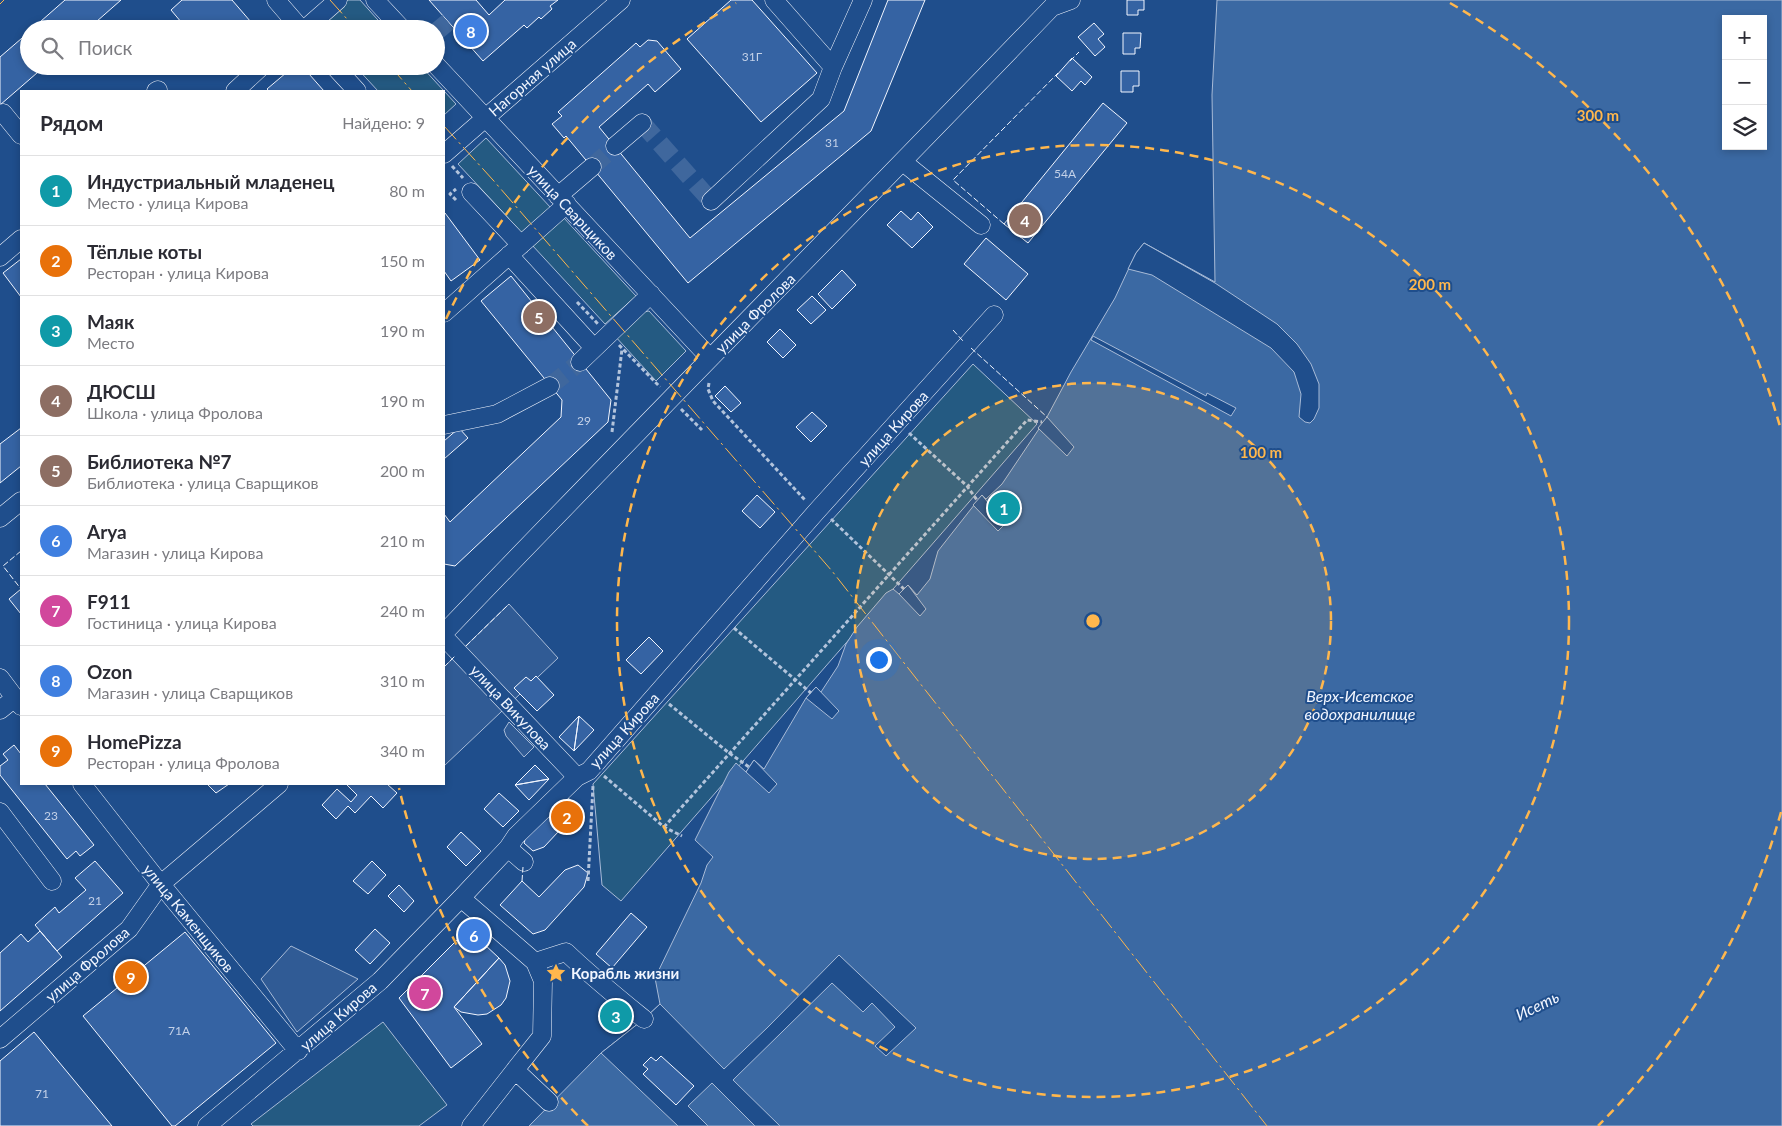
<!DOCTYPE html>
<html lang="ru">
<meta charset="utf-8">
<style>
body{margin:0;font-family:Lato,sans-serif;background:#f7f7f7;color:#2b2b33}
.controls{position:absolute;right:15px;top:15px;display:grid;overflow:hidden;border-radius:0px;box-shadow:0 2px 8px #0003}
.controls button{width:45px;height:45px;display:grid;place-items:center;padding:0;border:0;border-bottom:1px solid #e1e1e2;background:#fff;color:#2b2b33;font:25px sans-serif}
.you{position:absolute;left:878px;top:659px;width:18px;height:18px;margin:-12px;border:4px solid #fff;border-radius:50%;background:#1a73e8;box-shadow:0 0 0 8px #1a73e833}
.badge{display:grid;place-items:center;width:32px;height:32px;border-radius:50%;background:#ea580c;color:#fff;font-size:16px;font-weight:700}
.pin{position:absolute;translate:-50% -50%;border:2px solid #fff;box-shadow:0 1px 5px #0006}
.list{margin:0;padding:0;list-style:none}
h2{display:flex;justify-content:space-between;align-items:center;height:65px;margin:0;padding:0 20px;font-size:21px}
h2 small{font-size:16px;font-weight:400;color:#7c7c81}
.list li{display:grid;grid-template-columns:32px 1fr auto;gap:15px;align-items:center;box-sizing:border-box;height:70px;padding:0 20px;border-top:1px solid #e1e1e2}
.list b{display:block;font-size:19px;white-space:nowrap}
.list p{margin:0;font-size:16px;white-space:nowrap;color:#7c7c81}
.list em{font-size:16px;font-style:normal;color:#7c7c81}
.icon{flex:none;width:28px;height:28px;fill:none;stroke:currentColor;stroke-width:2;stroke-linecap:round;stroke-linejoin:round}
.map{position:relative;flex:none;width:1782px;height:1126px;overflow:hidden}
.search{position:absolute;background:#fff;box-shadow:0 2px 8px #0003;left:20px;top:20px;width:425px;height:55px;display:flex;align-items:center;gap:12px;box-sizing:border-box;padding:0 18px;border-radius:28px;color:#7c7c81;font-size:19px}
.panel{position:absolute;background:#fff;box-shadow:0 2px 8px #0003;left:20px;top:90px;width:425px;height:695px;border-radius:0px}
.map>svg:first-child{display:block}
.green{fill:#245a82;stroke:#a8bbd7}
.parking{fill:#305b95;stroke:#a8bbd7}
.water{fill:#3b69a3;stroke:#a8bbd7;fill-rule:evenodd}
.pier{fill:#1f4e8c;stroke:#a8bbd7}
.building{fill:#3563a3;stroke:#f2f6ff}
.lines{fill:none;stroke-linecap:round;stroke-linejoin:round}
.minor-tunnel{stroke:#3f679d;stroke-width:18;stroke-dasharray:18 9;stroke-linecap:butt}
.minor-casing{stroke:#f2f6ff;stroke-width:19}
.path{stroke:#b3c4dc;stroke-width:3;stroke-dasharray:4 2.5;stroke-linecap:butt}
.minor{stroke:#1f4e8c;stroke-width:18}
.fence{stroke:#f2f6ff;stroke-width:1;stroke-dasharray:6 2.5;stroke-linecap:butt}
.power{stroke:#ffb74d;stroke-width:1;stroke-dasharray:18 4 2.5 4;stroke-linecap:butt}
.ring{fill:none;stroke:#ffb74d;stroke-width:2.5;stroke-dasharray:9 6}
.labels{text-anchor:middle;dominant-baseline:central;stroke-width:4;stroke-linejoin:round;paint-order:stroke}
.number-label{font-size:12px;fill:#c3d1e8}
.street-label{font-size:15px;fill:#f2f6ff;stroke:#1f4e8c}
.poi-label{font-size:15px;font-weight:bold;fill:#f2f6ff;stroke:#1f4e8c;text-anchor:start}
.water-label{font-size:16px;font-style:italic;fill:#f2f6ff;stroke:#1f4e8c}
.centre{fill:#ffb74d;stroke:#1f4e8c;stroke-width:2.5}
.ring-label{font-size:15px;text-anchor:middle;font-weight:bold;fill:#ffb74d;stroke:#1f4e8c;stroke-width:4;stroke-linejoin:round;paint-order:stroke}
</style>
<div class="map">
<svg width="1782" height="1126" viewBox="0 0 1782 1126">
<rect width="100%" height="100%" fill="#1f4e8c"/>
<path class="green" d="M344 0H360L386 29H320L317 25Z
M355 66H421L456 104 444 115V91H378Z
M486 138 551 208 523 234 458 164Z
M563 217 636 296 605 324 532 245Z
M649 311 686 351 656 381 614 335 637 313Z
M973 364 1037 424 621 901 602 885 593 784Z
M383 1022 447 1105 419 1126H253L251 1124Z"/>
<path class="parking" d="M509 604 558 658 444 766V667Z
M509 722 534 747 524 757 506 736 504 730Z
M291 946 358 979 297 1032 261 979Z"/>
<path class="water" d="M1217 0H1782V1126H529L601 1053 644 1019 660 1004 655 978 701 883 707 865 713 857 695 840 729 772 736 763 746 772 754 760 764 769 806 698 816 687 821 692 838 666 846 644 857 627 886 593 893 589 899 594 908 585 917 595 930 579 938 551 982 495 986 499 1002 484 1047 417 1071 372 1115 298 1136 253 1144 243 1215 282 1212 95ZM1726 19H1763V146H1726Z"/>
<path class="pier" d="M1144 243 1215 283 1277 324 1297 344 1311 364 1319 384V408L1314 419 1310 423 1305 422 1299 417 1301 394 1294 372 1271 348 1152 275 1128 269 1136 253Z
M1093 336 1206 396 1207 393 1236 408 1231 416 1091 340Z
M1047 417 1074 447 1067 456 1038 428Z
M982 495 1005 524 998 531 973 505Z
M908 585 926 609 920 616 899 594Z
M816 687 839 711 832 719 806 698Z
M754 760 777 784 769 793 746 772Z
M839 955 916 1028 886 1056 875 1046 895 1027 872 1003 863 1012 832 983 733 1080 780 1126H755L712 1083 688 1106 708 1126H678L601 1053 644 1019 660 1004 724 1069 767 1028Z"/>
<path class="building" d="M65 0H121L88 29H32Z
M182 0H232L257 29H187L171 10Z
M429 0H476L489 15 505 0H558L550 6 552 9 541 19 539 17 527 28 524 25 483 61Z
M731 0H752L817 73 761 122 687 39Z
M888 0H925L871 131 688 283 566 136 564 138 552 124 562 116 558 112 636 43 640 47 648 40 657 41 681 69 655 92 648 84 599 127 690 238 844 111Z
M1127 0H1144V10H1138V15H1127Z
M1094 23 1104 34 1098 39 1105 47 1095 56 1078 37Z
M29 32V66H45L0 105V57Z
M1123 33H1141L1140 48H1135V54H1123Z
M1072 58 1092 77 1085 85 1081 81 1072 91 1056 76Z
M300 66H302L324 91H269L267 89 293 67 296 70Z
M1121 71H1139V86H1133V92H1121Z
M1103 103 1127 123 1028 243 1004 224Z
M901 211 911 220 918 212 933 227 912 248 887 225Z
M445 213 480 260 451 281 444 271V215Z
M986 238 1028 274 1006 300 964 264Z
M21 259V297L3 273Z
M842 270 856 285 832 309 818 294Z
M511 276 611 400 608 422 455 566 444 564V514L450 522 561 417 562 400 481 301Z
M812 296 826 310 811 324 797 310Z
M780 329 796 345 783 358 767 342Z
M725 386 741 403 731 412 715 396Z
M812 412 827 426 811 442 796 427Z
M21 428V466L0 483V444Z
M459 428 468 438 444 459V441Z
M757 495 775 512 760 528 742 511Z
M21 589V614L9 599Z
M649 637 663 651 641 674 626 660Z
M536 676 554 695 537 711 514 688 526 677 531 681Z
M579 716 574 751 559 737Z
M579 716 594 730 574 751Z
M14 745 21 754V784H45L94 845 80 856 76 851 67 859 0 775V766L8 760 3 754Z
M535 765 549 779 515 785Z
M549 779 529 800 515 785Z
M207 784H229L216 793Z
M346 784H387L397 793 383 808 371 796 355 813 348 806 336 819 322 805 337 789 351 802 357 795Z
M499 793 519 811 503 827 484 809Z
M567 797 575 804 573 816 544 847 533 851 524 843 527 833Z
M461 832 481 851 466 866 447 847Z
M95 861 123 893 57 951 35 925 55 907 59 913 86 890 75 878Z
M372 861 386 875 368 894 353 881Z
M578 865 588 873 584 887 545 930 533 934 500 905 522 881 539 897 565 870Z
M399 885 414 901 404 912 388 896Z
M631 913 647 927 612 968 596 954Z
M375 929 390 943 370 964 355 950Z
M468 929 499 958 454 1007 482 1044 451 1068 399 998Z
M40 931 62 957 0 1011V953L21 934 28 942Z
M185 932 276 1043 175 1126H172L83 1016Z
M499 958 505 965 510 981 506 998 501 1005 487 1014 478 1015 461 1012 454 1007Z
M615 1011H619L621 1015 619 1019 615 1020 612 1018V1014Z
M34 1032 112 1126H0V1061Z
M661 1056 694 1086 676 1105 643 1074 648 1069 643 1065 651 1057 656 1061Z"/>
<g class="lines">
<path class="minor-tunnel" d="M436 32 448 22
M642 123 711 201
M592 167 615 146
M550 386 580 362"/>
<defs>
<path id="minor" d="M276 0 301 29
M375 0 402 29
M305 29 338 0
M436 65 710 358
M334 66 357 91
M833 67 863 0
M156 91 158 90
M235 91 262 66
M3 113 21 135
M615 146 642 123
M444 154 621 0
M903 162 981 225
M471 192 521 245
M558 196 592 167
M711 201 821 99 833 67 774 0
M509 255 594 348
M0 257 21 239
M444 313 567 204
M580 362 651 294
M444 425 497 414 550 386
M0 518 21 501
M444 633C645 423 850 217 1052 7L1071 0
M444 637 577 777
M0 678 21 706
M0 710 15 698
M82 784 155 877 298 1051
M0 812 52 881
M508 848 524 862
M461 898 535 962 566 952C591 976 617 997 644 1019
M535 962 543 981 542 1036 515 1070 549 1102
M0 1039 129 929 161 884 279 784
M207 1126 380 981 461 898 508 848 516 836 577 777 589 771 816 512 994 315
M471 1126 515 1070"/>
</defs>
<use href="#minor" class="minor-casing"/>
<path class="path" d="M452 166 463 178
M456 200 450 194 456 189
M577 302 598 324
M619 345 660 387
M709 383 708 389 713 401 805 500
M681 409 702 430
M612 432 622 349
M909 433 967 486 977 500
M831 519 904 589
M734 628 811 693
M669 704 729 753 749 767
M604 776 664 827 682 836
M664 827 1027 420 1042 422
M588 881 593 786"/>
<use href="#minor" class="minor"/>
<path class="fence" d="M1070 61 1079 52
M1004 224 953 180 1058 73
M953 330 963 341
M971 348 1047 417
M21 551 3 566 21 589
M466 646 509 604
M444 667 455 656
M522 881 523 867"/>
<path class="power" d="M330 0 356 29
M0 4 4 0
M390 66 412 91
M444 126 493 180 832 571 1267 1126"/>
</g>
<circle cx="1093" cy="621" r="238" fill="#ffb74d" fill-opacity=".12"/>
<g class="ring">
<circle cx="1093" cy="621" r="238"/>
<circle cx="1093" cy="621" r="476"/>
<path d="M1781 812A714 714 0 0 1 1598 1126M588 1126A714 714 0 0 1 399 788M446 319A714 714 0 0 1 736 3M1450 3A714 714 0 0 1 1781 430"/>
</g>
<defs>
<symbol id="sight-bare" viewBox="-9 -9 18 18"><path d="M0-6L1.8-2.2L6-1.7L2.9 1.2L3.7 5.4L0 3.3L-3.7 5.4L-2.9 1.2L-6-1.7L-1.8-2.2Z" fill="#ffb74d" stroke="#1f4e8c" stroke-width="2.5" paint-order="stroke"/></symbol>
</defs>
<g fill-rule="evenodd">
<use href="#sight-bare" x="542" y="959" width="28" height="28"/>
</g>
<g class="labels">
<g class="number-label">
<text x="752" y="56">31Г</text>
<text x="832" y="142">31</text>
<text x="1065" y="173">54А</text>
<text x="584" y="420">29</text>
<text x="51" y="815">23</text>
<text x="95" y="900">21</text>
<text x="179" y="1030">71А</text>
<text x="42" y="1093">71</text>
</g>
<g class="street-label">
<text transform="translate(532 77) rotate(-41)">Нагорная улица</text>
<text transform="translate(573 212) rotate(47)">улица Сварщиков</text>
<text transform="translate(755 313) rotate(-45)">улица Фролова</text>
<text transform="translate(893 428) rotate(-48)">улица Кирова</text>
<text transform="translate(511 707) rotate(47)">улица Викулова</text>
<text transform="translate(624 730) rotate(-48)">улица Кирова</text>
<text transform="translate(189 918) rotate(51)">улица Каменщиков</text>
<text transform="translate(87 964) rotate(-41)">улица Фролова</text>
<text transform="translate(338 1016) rotate(-41)">улица Кирова</text>
</g>
<g class="poi-label">
<text x="571" y="973">Корабль жизни</text>
</g>
<g class="water-label">
<text x="1360" y="695">Верх-Исетское<tspan x="1360" dy="18">водохранилище</tspan></text>
<text transform="translate(1537 1005) rotate(-26)">Исеть</text>
</g>
</g>
<circle cx="1093" cy="621" r="8" class="centre"/>
<g class="ring-label">
<text x="1598" y="121">300 m</text>
<text x="1430" y="290">200 m</text>
<text x="1261" y="458">100 m</text>
</g>
</svg>
<div class="controls">
<button>+</button>
<button>−</button>
<button><svg class="icon" aria-label="layers" viewBox="0 0 24 24"><path d="M12 4l9 5-9 5-9-5zM3 14l9 5 9-5"/></svg></button>
</div>
<div class="you"></div>
<div class="pin badge" style="left:1004px;top:508px;background:#0f9aa8">1</div>
<div class="pin badge" style="left:567px;top:817px;background:#e8710a">2</div>
<div class="pin badge" style="left:616px;top:1016px;background:#0f9aa8">3</div>
<div class="pin badge" style="left:1025px;top:220px;background:#8d6e63">4</div>
<div class="pin badge" style="left:539px;top:317px;background:#8d6e63">5</div>
<div class="pin badge" style="left:474px;top:935px;background:#3f7fe0">6</div>
<div class="pin badge" style="left:425px;top:993px;background:#d1479c">7</div>
<div class="pin badge" style="left:471px;top:31px;background:#3f7fe0">8</div>
<div class="pin badge" style="left:131px;top:977px;background:#e8710a">9</div>
<div class="search"><svg class="icon" aria-label="search" viewBox="0 0 24 24"><circle cx="10" cy="10" r="6"/><path d="M15 15l6 6"/></svg>Поиск</div>
<section class="panel">
<h2>Рядом<small>Найдено: 9</small></h2>
<ul class="list">
<li><span class="badge" style="background:#0f9aa8">1</span><div><b>Индустриальный младенец</b><p>Место · улица Кирова</p></div><em>80 m</em></li>
<li><span class="badge" style="background:#e8710a">2</span><div><b>Тёплые коты</b><p>Ресторан · улица Кирова</p></div><em>150 m</em></li>
<li><span class="badge" style="background:#0f9aa8">3</span><div><b>Маяк</b><p>Место</p></div><em>190 m</em></li>
<li><span class="badge" style="background:#8d6e63">4</span><div><b>ДЮСШ</b><p>Школа · улица Фролова</p></div><em>190 m</em></li>
<li><span class="badge" style="background:#8d6e63">5</span><div><b>Библиотека №7</b><p>Библиотека · улица Сварщиков</p></div><em>200 m</em></li>
<li><span class="badge" style="background:#3f7fe0">6</span><div><b>Arya</b><p>Магазин · улица Кирова</p></div><em>210 m</em></li>
<li><span class="badge" style="background:#d1479c">7</span><div><b>F911</b><p>Гостиница · улица Кирова</p></div><em>240 m</em></li>
<li><span class="badge" style="background:#3f7fe0">8</span><div><b>Ozon</b><p>Магазин · улица Сварщиков</p></div><em>310 m</em></li>
<li><span class="badge" style="background:#e8710a">9</span><div><b>HomePizza</b><p>Ресторан · улица Фролова</p></div><em>340 m</em></li>
</ul>
</section>
</div>
